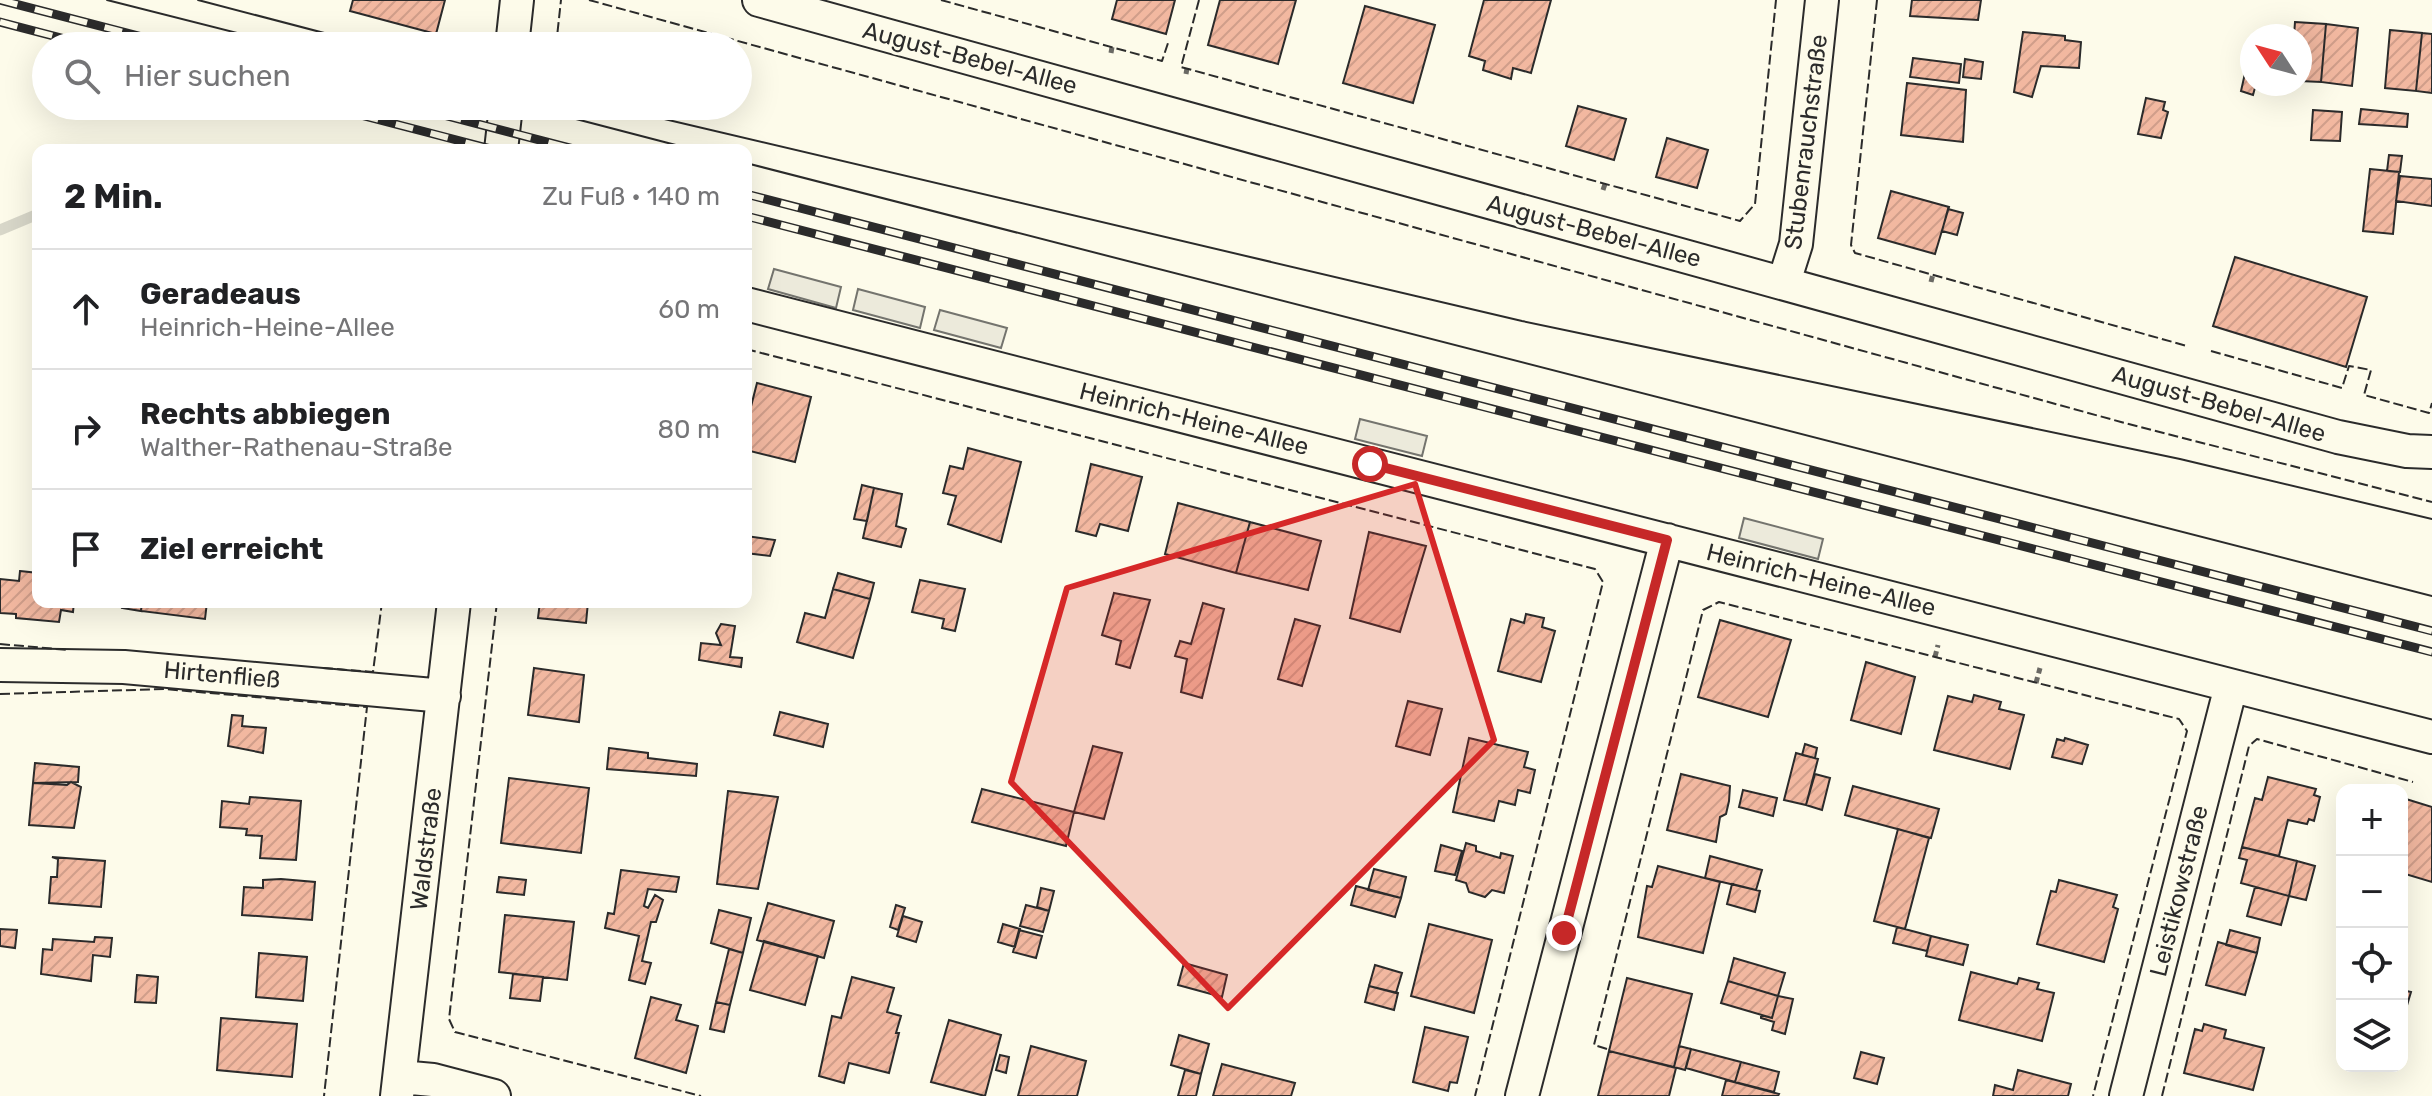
<!DOCTYPE html>
<html lang="de">
<meta charset="utf-8">
<style>
body{margin:0;font-family:Rubik,sans-serif;background:#f2f2f2;color:#202124}
.controls{position:absolute;right:24px;bottom:24px;display:grid;overflow:hidden;border-radius:16px;box-shadow:0 8px 32px #0002}
.controls button{width:72px;height:72px;display:grid;place-items:center;padding:0;border:0;border-bottom:2px solid #e0e0e0;background:#fff;color:#202124;font:40px sans-serif}
.compass{position:absolute;left:2240px;top:24px;width:72px;height:72px;border-radius:50%;background:#fff;box-shadow:0 8px 32px #0002;rotate:306deg}
.stop{position:absolute;width:24px;height:24px;margin:-18px;border:6px solid #c62828;border-radius:50%;background:#fff}
.stop.end{background:#c62828;border-color:#fff;box-shadow:0 2px 8px #0008}
.list{margin:0;padding:0;list-style:none}
h2{display:flex;justify-content:space-between;align-items:center;height:104px;margin:0;padding:0 32px;font-size:34px}
h2 small{font-size:26px;font-weight:400;color:#757577}
.list li{display:grid;grid-template-columns:52px 1fr auto;gap:24px;align-items:center;box-sizing:border-box;height:120px;padding:0 32px;border-top:2px solid #e0e0e0}
.list b{display:block;font-size:30px;white-space:nowrap}
.list p{margin:0;font-size:26px;white-space:nowrap;color:#757577}
.list em{font-size:26px;font-style:normal;color:#757577}
.icon{flex:none;width:44px;height:44px;fill:none;stroke:currentColor;stroke-width:2;stroke-linecap:round;stroke-linejoin:round}
.map{position:relative;flex:none;width:2432px;height:1096px;overflow:hidden}
.search{position:absolute;background:#fff;box-shadow:0 8px 32px #0002;left:32px;top:32px;width:720px;height:88px;display:flex;align-items:center;gap:20px;box-sizing:border-box;padding:0 28px;border-radius:44px;color:#757577;font-size:30px}
.panel{position:absolute;background:#fff;box-shadow:0 8px 32px #0002;left:32px;top:144px;width:720px;height:464px;border-radius:16px}
.map>svg:first-child{display:block}
.parking{fill:#eceadb;stroke:#74746e;stroke-width:2}
.lines{fill:none;stroke-linecap:round;stroke-linejoin:round}
.stream{stroke:#d8d7c9;stroke-width:11}
.building{fill:url(#building-hatch);stroke:#2b2b2b;stroke-width:2}
.street-casing{stroke:#2b2b2b;stroke-width:36}
.path{stroke:#6a6964;stroke-width:5;stroke-dasharray:6 4;stroke-linecap:butt}
.street{stroke:#fdfbea;stroke-width:32}
.tram{stroke:#2b2b2b;stroke-width:2}
.rail-casing{stroke:#2b2b2b;stroke-width:9}
.rail{stroke:#fdfbea;stroke-width:6;stroke-dasharray:18;stroke-linecap:butt}
.fence{stroke:#2b2b2b;stroke-width:2;stroke-dasharray:10 4;stroke-linecap:butt}
.route{stroke:#c62828;stroke-width:10}
.marked{fill:#d62828;fill-opacity:0.2;stroke:#d62828;stroke-width:6;stroke-linejoin:round}
.labels{text-anchor:middle;dominant-baseline:central;stroke-width:6;stroke-linejoin:round;paint-order:stroke}
.street-label{font-size:24px;fill:#2b2b2b;stroke:#fdfbea}
</style>
<div class="map">
<svg width="2432" height="1096" viewBox="0 0 2432 1096">
<defs>
<pattern id="building-hatch" width="6" height="6" patternUnits="userSpaceOnUse" patternTransform="scale(2)"><rect width="6" height="6" fill="#f2b8a0"/><path d="M-1 1l2-2M0 6l6-6M5 7l2-2" fill="none" stroke="#d09e8a"/></pattern>
</defs>
<rect width="100%" height="100%" fill="#fdfbea"/>
<path class="parking" d="M774 269 841 287 836 308 768 289Z
M858 289 925 307 920 328 853 310Z
M940 310 1007 328 1001 348 934 330Z
M1360 419 1427 436 1422 456 1355 439Z
M1744 518 1823 539 1818 559 1739 538Z"/>
<g class="lines">
<path class="stream" d="M0 230 38 214"/>
</g>
<path class="building" d="M353 0H445L436 34 350 11Z
M1117 0H1175L1166 34 1112 19Z
M1220 0H1296L1278 64 1208 45Z
M1484 0H1551L1531 73 1513 68 1511 79 1483 70 1485 61 1469 56Z
M1912 0H1981L1978 20 1910 16Z
M1365 6 1435 25 1413 103 1343 83Z
M2295 22 2326 24 2321 82 2300 81V36H2294Z
M2326 24 2358 28 2352 86 2321 82Z
M2390 30 2422 33 2416 91 2385 88Z
M2023 32 2065 36V40L2081 42 2079 68 2041 66 2032 97 2014 92Z
M2422 33 2432 34V93L2416 91Z
M2252 42V84H2256L2253 95 2241 91Z
M1913 58 1961 64 1959 83 1910 77Z
M1965 59 1983 62 1981 79 1963 77Z
M1907 83 1966 90 1963 142 1901 135Z
M2146 98 2165 102 2163 110 2168 112 2161 138 2138 134Z
M1578 106 1626 119 1614 160 1566 146Z
M2361 109 2408 114 2407 127 2359 124Z
M2313 110 2342 112 2340 141 2311 140Z
M1667 138 1708 150 1697 188 1656 177Z
M2389 155 2402 156 2400 172 2387 171Z
M2370 169 2399 172 2393 234 2363 231Z
M2400 176 2432 179V206L2396 201Z
M1891 191 1949 207 1935 254 1878 238Z
M1948 209 1963 213 1957 235 1942 231Z
M2235 257 2367 297 2346 367 2213 326Z
M757 383 811 397 795 462 746 450V426Z
M968 448 1021 462 1001 542 948 524 956 496 943 493 950 466 963 469Z
M1091 464 1142 477 1128 531 1100 524 1096 536 1076 531Z
M862 485 874 488 867 521 854 519Z
M874 488 902 494 896 526 906 529 901 547 863 538Z
M1178 503 1250 522 1236 573 1165 554Z
M1250 522 1321 541 1308 590 1236 573Z
M1369 532 1426 546 1400 632 1350 618Z
M746 536 775 540 770 556 746 553Z
M20 571 38 573V602H74L73 612 61 610 59 622 16 618V614L0 613V579L19 581Z
M838 573 874 583 870 599 833 589Z
M920 580 965 589 955 631 942 628 944 619 912 612Z
M833 589 870 599 853 658 797 642 805 613 825 618Z
M1114 593 1150 600 1130 668 1116 664 1121 641 1102 635Z
M123 602H142L141 611 122 608Z
M142 602H207L205 619 141 611Z
M540 602H588L586 623 538 618Z
M1203 603 1224 609 1202 698 1181 692 1187 659 1175 656 1180 641 1191 644Z
M1526 614 1544 618 1542 627 1555 631 1541 682 1498 671 1511 619 1524 623Z
M1295 619 1320 626 1302 686 1278 679Z
M1720 620 1791 640 1768 717 1698 697Z
M721 624 735 626 730 657 742 658 741 667 699 660 701 643 721 645 716 633Z
M1866 662 1915 677 1901 734 1851 720Z
M534 668 584 675 579 722 528 715Z
M1974 695 2001 702 1999 709 2024 715 2010 769 1934 750 1948 696 1972 702Z
M1408 701 1442 709 1430 755 1396 746Z
M780 712 828 724 823 747 774 735Z
M232 715 243 716 242 726 266 728 263 753 228 746Z
M1469 738 1528 752 1524 767 1535 770 1530 793 1518 790 1515 805 1499 801 1494 821 1453 812Z
M2065 738 2088 745 2082 764 2052 757 2057 739 2064 741Z
M1805 744 1817 748 1815 758 1802 755Z
M1093 746 1122 753 1104 819 1074 812Z
M609 748 648 753V758L697 764 696 776 607 769Z
M1796 753 1818 759 1806 805 1784 800Z
M35 763 79 767 78 782 33 783Z
M1681 774 1730 786 1729 801 1726 814 1720 817 1716 842 1667 830Z
M1815 774 1830 778 1822 810 1806 805Z
M2268 777 2316 789 2314 795 2320 797 2314 821 2309 819 2307 824 2288 820 2279 856 2242 847 2255 798 2262 800Z
M509 778 589 788 581 853 501 843Z
M71 782 81 787 74 828 29 825 33 783 67 785Z
M1853 786 1939 809 1931 838 1845 815Z
M982 789 1074 812 1066 846 972 822Z
M1743 790 1777 798 1773 816 1739 807Z
M728 791 778 797 758 889 717 884Z
M250 797 301 801 296 860 260 858 262 836 246 835 247 829 220 827 222 801 249 804Z
M2406 799 2432 807V882L2402 873V815Z
M1898 829 1929 838 1905 929 1874 921Z
M1466 843 1476 846V851L1500 858 1501 853 1513 856 1504 893 1492 890 1485 897 1469 892 1466 883 1456 880Z
M1441 845 1462 851 1455 875 1435 871Z
M2242 847 2297 861 2289 896 2241 883 2247 860 2239 858Z
M1710 856 1762 870 1756 890 1705 878Z
M52 857 105 861 101 907 49 903 51 877H57L58 859Z
M2297 861 2315 866 2306 900 2289 896Z
M1658 866 1720 882 1703 953 1638 937 1647 886 1652 887Z
M1374 869 1406 877 1401 898 1368 890Z
M621 870 679 877 676 892 648 889 644 906 648 908 655 895 663 900 656 922H651L642 961 651 963 645 984 629 980 639 936 605 928 608 913 614 914Z
M499 877 526 880 524 895 497 892Z
M281 879 315 882 312 920 242 915 244 887 263 888V880Z
M2059 880 2117 895 2113 907 2118 909 2104 962 2037 944 2051 891 2056 892Z
M1732 884 1760 891 1755 912 1727 904Z
M1356 886 1401 898 1395 917 1351 905Z
M2255 887 2289 896 2281 925 2247 916Z
M1041 888 1054 891 1049 911 1037 907Z
M768 903 834 921 824 958 757 940Z
M896 905 905 908 898 930 890 927Z
M1026 905 1049 911 1043 932 1020 926Z
M719 910 751 918 743 953 711 943Z
M505 915 574 922 567 980 499 972Z
M903 916 922 922 916 942 897 936Z
M1003 924 1020 929 1015 947 998 942Z
M1429 924 1492 940 1474 1013 1411 996Z
M1897 927 1931 936 1927 951 1893 943Z
M0 929 17 930 15 948 0 946Z
M1019 930 1042 936 1036 958 1013 952Z
M2230 930 2260 938 2257 953 2226 945Z
M1931 936 1968 945 1963 965 1926 956Z
M95 937 112 938 110 957 93 955 91 981 41 974 43 949 52 950 53 939 94 942Z
M764 941 818 956 805 1005 750 990Z
M2218 942 2257 953 2245 995 2206 985Z
M729 949 743 953 730 1005 716 1002Z
M259 953 307 957 303 1001 256 997Z
M1734 958 1785 973 1778 996 1728 981Z
M1184 963 1227 975 1222 997 1178 985Z
M1375 965 1402 973 1396 993 1369 986Z
M1971 972 2017 984 2019 978 2039 983 2037 989 2054 993 2042 1041 1959 1020Z
M513 974 543 977 540 1001 510 998Z
M137 975 158 977 156 1003 135 1002Z
M852 977 894 988 887 1012 901 1016 896 1033H899L889 1073 849 1063 844 1083 819 1076 832 1016 841 1018Z
M1627 978 1692 994 1674 1067 1609 1051Z
M1728 981 1778 996 1772 1018 1721 1003Z
M1369 986 1398 993 1394 1010 1365 1002Z
M2402 990 2411 992 2402 1022Z
M1778 996 1793 999 1785 1034 1772 1030 1774 1022 1761 1018V1015L1772 1018Z
M651 997 681 1005 676 1020 698 1026 686 1073 635 1058Z
M716 1002 730 1005 724 1032 710 1029Z
M221 1018 297 1024 292 1077 217 1070Z
M949 1020 1001 1035 985 1096 931 1082Z
M2204 1024 2226 1030 2224 1038 2264 1048 2253 1090 2184 1073 2195 1029 2202 1031Z
M1425 1027 1468 1037 1457 1083 1450 1082 1448 1091 1413 1082Z
M1179 1035 1209 1044 1201 1074 1171 1065Z
M1031 1046 1086 1061 1077 1096H1018Z
M1679 1046 1691 1049 1685 1070 1674 1067Z
M1691 1049 1741 1062 1735 1082 1686 1068Z
M1609 1051 1676 1068 1669 1096H1598Z
M1861 1052 1884 1058 1877 1084 1854 1078Z
M1000 1055 1009 1057 1006 1073 996 1070Z
M1741 1062 1779 1072 1774 1092 1735 1082Z
M1222 1064 1295 1083 1291 1096H1213Z
M1185 1070 1201 1074 1196 1096H1178Z
M2018 1070 2071 1084 2068 1096H1993L1995 1085 2013 1090Z
M1726 1080 1779 1094 1778 1096H1722Z"/>
<g class="lines">
<defs>
<path id="street" d="M759 0 2338 437 2407 451 2432 452
M512 46 517 0
M501 150 506 106
M1784 282 1796 244 1822 0
M746 304 2432 737
M0 665 124 667 444 696
M400 1077 433 1080 494 1096
M397 1096 454 602
M1522 1096 1667 540
M2126 1096 2231 686"/>
</defs>
<use href="#street" class="street-casing"/>
<path class="path" d="M1111 53 1112 47
M1186 74 1187 68
M1603 190 1605 184
M1931 282 1933 274
M1935 657 1938 645
M2036 683 2040 668"/>
<use href="#street" class="street"/>
<path class="tram" d="M107 0 289 46
M198 0 374 46
M526 106 695 150
M609 106 1522 321 2180 459 2432 519
M746 163 2432 596"/>
<defs>
<path id="rail" d="M0 0 177 46
M0 22 92 46
M326 106 495 150
M409 106 578 150
M746 194 2432 631
M746 216 2432 652"/>
</defs>
<use href="#rail" class="rail-casing"/>
<use href="#rail" class="rail"/>
<path class="fence" d="M589 0 2121 422 2432 502
M941 0 1162 61 1168 43
M1199 0 1181 67 1740 221 1755 204 1776 0
M1877 0 1851 245 1855 253 2187 346
M556 46 561 0
M746 349 1595 569 1603 582 1475 1096
M2211 351 2342 388 2349 366 2371 370 2364 395 2429 413 2432 403
M497 602 449 1019 455 1032 701 1096
M0 644 68 650
M323 668 373 672 382 602
M0 694 165 689 367 707 324 1096
M1607 1049 1594 1045 1703 610 1719 602 2179 719 2187 731 2093 1096
M2162 1096 2249 746 2257 739 2413 782"/>
</g>
<g class="lines">
<path class="route" d="M1370 464 1667 540 1564 933"/>
</g>
<path class="marked" d="M1415 484 1494 740 1228 1008 1011 782 1067 588Z"/>
<g class="labels">
<g class="street-label">
<text transform="translate(970 58) rotate(15)">August-Bebel-Allee</text>
<text transform="translate(1806 142) rotate(-83)">Stubenrauchstraße</text>
<text transform="translate(1594 231) rotate(15)">August-Bebel-Allee</text>
<text transform="translate(2219 404) rotate(16)">August-Bebel-Allee</text>
<text transform="translate(1194 419) rotate(14)">Heinrich-Heine-Allee</text>
<text transform="translate(1821 580) rotate(14)">Heinrich-Heine-Allee</text>
<text transform="translate(222 675) rotate(5)">Hirtenfließ</text>
<text transform="translate(426 849) rotate(-83)">Waldstraße</text>
<text transform="translate(2179 891) rotate(-76)">Leistikowstraße</text>
</g>
</g>
</svg>
<div class="controls">
<button>+</button>
<button>−</button>
<button><svg class="icon" aria-label="locate" viewBox="0 0 24 24"><circle cx="12" cy="12" r="6"/><path d="M12 2v4M12 18v4M2 12h4M18 12h4"/></svg></button>
<button><svg class="icon" aria-label="layers" viewBox="0 0 24 24"><path d="M12 4l9 5-9 5-9-5zM3 14l9 5 9-5"/></svg></button>
</div>
<svg class="compass" viewBox="-18 -18 36 36"><path d="M0-13l5 13h-10z" fill="#e53935"/><path d="M0 13l5-13h-10z" fill="#757577"/></svg>
<div class="stop" style="left:1370px;top:464px"></div>
<div class="stop end" style="left:1564px;top:933px"></div>
<div class="search"><svg class="icon" aria-label="search" viewBox="0 0 24 24"><circle cx="10" cy="10" r="6"/><path d="M15 15l6 6"/></svg>Hier suchen</div>
<section class="panel">
<h2>2 Min.<small>Zu Fuß · 140 m</small></h2>
<ul class="list">
<li><svg class="icon" aria-label="ahead" viewBox="0 0 24 24"><path d="M12 20V5M6 11l6-6 6 6"/></svg><div><b>Geradeaus</b><p>Heinrich-Heine-Allee</p></div><em>60 m</em></li>
<li><svg class="icon" aria-label="right" viewBox="0 0 24 24"><path d="M7 20v-9h11M14 6l5 5-5 5"/></svg><div><b>Rechts abbiegen</b><p>Walther-Rathenau-Straße</p></div><em>80 m</em></li>
<li><svg class="icon" aria-label="arrive" viewBox="0 0 24 24"><path d="M6 21V4h12l-3 4 3 4H6"/></svg><div><b>Ziel erreicht</b></div></li>
</ul>
</section>
</div>
